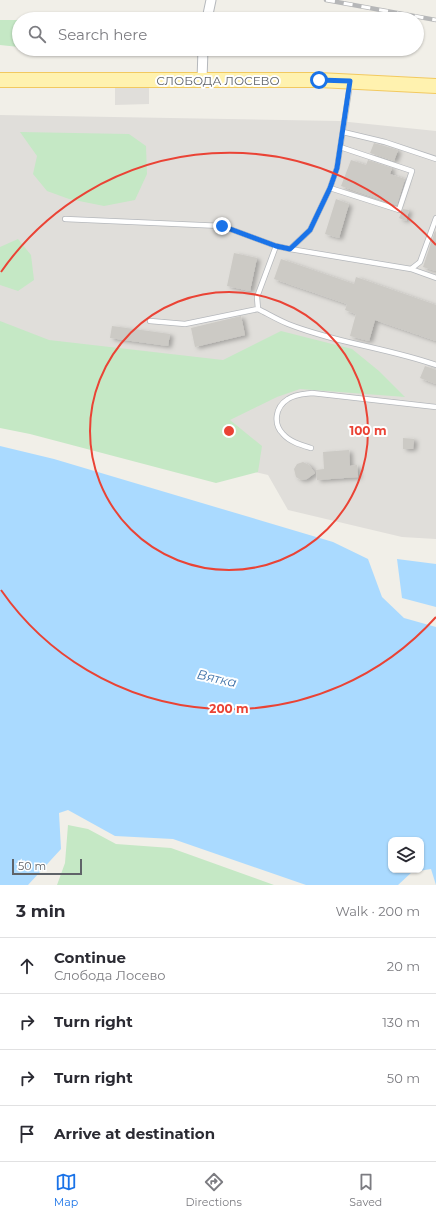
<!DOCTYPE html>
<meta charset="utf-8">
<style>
body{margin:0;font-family:Montserrat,sans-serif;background:#f2f2f3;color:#2b2b33}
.controls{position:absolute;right:12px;bottom:12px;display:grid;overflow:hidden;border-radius:8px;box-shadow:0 1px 3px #0004}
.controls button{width:36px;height:36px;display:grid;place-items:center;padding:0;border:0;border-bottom:1px solid #e1e1e2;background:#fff;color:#2b2b33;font:20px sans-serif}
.scale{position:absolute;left:12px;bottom:10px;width:70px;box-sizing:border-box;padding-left:4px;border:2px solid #5f6368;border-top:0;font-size:11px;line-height:14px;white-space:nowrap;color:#5f6368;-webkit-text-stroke:3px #fff;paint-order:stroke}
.stop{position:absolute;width:12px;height:12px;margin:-9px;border:3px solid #1a73e8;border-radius:50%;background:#fff}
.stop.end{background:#1a73e8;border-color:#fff;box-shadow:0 1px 4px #0008}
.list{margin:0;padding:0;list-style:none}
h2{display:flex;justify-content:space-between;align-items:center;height:52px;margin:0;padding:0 16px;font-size:17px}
h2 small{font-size:13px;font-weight:400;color:#7c7c81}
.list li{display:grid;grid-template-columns:26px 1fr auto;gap:12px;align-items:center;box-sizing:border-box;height:56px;padding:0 16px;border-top:1px solid #e1e1e2}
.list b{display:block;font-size:15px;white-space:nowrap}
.list p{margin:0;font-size:13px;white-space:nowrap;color:#7c7c81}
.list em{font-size:13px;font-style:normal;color:#7c7c81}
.icon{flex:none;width:22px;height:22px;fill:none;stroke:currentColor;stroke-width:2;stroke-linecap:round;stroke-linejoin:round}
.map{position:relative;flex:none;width:436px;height:885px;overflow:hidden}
.search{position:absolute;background:#fff;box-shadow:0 1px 3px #0004;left:12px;right:12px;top:12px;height:44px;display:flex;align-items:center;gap:10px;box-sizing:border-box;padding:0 14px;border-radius:22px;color:#7c7c81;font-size:15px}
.sheet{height:276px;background:#fff}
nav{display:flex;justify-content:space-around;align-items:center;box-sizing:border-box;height:56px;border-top:1px solid #e1e1e2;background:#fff;font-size:11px;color:#7c7c81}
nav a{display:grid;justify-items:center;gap:2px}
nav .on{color:#1a73e8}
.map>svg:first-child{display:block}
.industrial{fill:#e0deda}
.green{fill:#c5e8c5}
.water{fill:#aadaff;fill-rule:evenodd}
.building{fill:#cccac5;filter:url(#shadow)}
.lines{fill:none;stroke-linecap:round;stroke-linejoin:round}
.lane-casing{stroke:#b5b8bc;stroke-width:6}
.street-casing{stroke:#b5b8bc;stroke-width:11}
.primary-casing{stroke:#f2c960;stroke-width:16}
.lane{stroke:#fff;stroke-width:4.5}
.street{stroke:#fff;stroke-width:9}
.primary{stroke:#fff2af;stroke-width:14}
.rail-casing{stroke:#b6b7b8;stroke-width:4.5}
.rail{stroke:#fff;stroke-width:3;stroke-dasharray:9;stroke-linecap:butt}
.route{stroke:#1a73e8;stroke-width:5}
.ring{fill:none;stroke:#ea4335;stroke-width:2}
.labels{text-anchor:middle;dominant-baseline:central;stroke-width:4;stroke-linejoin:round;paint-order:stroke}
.street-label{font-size:12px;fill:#5f6368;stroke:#fff}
.water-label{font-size:13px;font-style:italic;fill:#4174aa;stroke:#fff}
.centre{fill:#ea4335;stroke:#fff;stroke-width:2}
.ring-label{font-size:12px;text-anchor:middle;font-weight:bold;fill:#ea4335;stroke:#fff;stroke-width:4;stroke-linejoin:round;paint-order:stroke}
</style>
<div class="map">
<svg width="436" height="885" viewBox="0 0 436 885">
<defs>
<filter id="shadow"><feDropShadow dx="3.5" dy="2" stdDeviation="2" flood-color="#0004"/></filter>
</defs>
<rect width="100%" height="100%" fill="#f1efe8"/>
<path class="industrial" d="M149 87V104L115 105V88Z
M0 115 339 121 436 131V539L402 537 288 510 268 475 0 415Z"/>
<path class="green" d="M0 20H19V47L0 45Z
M20 132 129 134 146 146 147 174 135 200 104 206 69 199 47 191 33 174 37 156Z
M18 239 31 255 34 280 18 291 0 285V247Z
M0 321 49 340 223 360 281 331 352 349 379 371 405 397 300 389 277 397 230 420 262 446 258 472 216 483 30 434 0 428Z
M68 825 88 829 116 844 171 848 274 885H57L65 863Z"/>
<path class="water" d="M0 446 54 459 333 542 368 559 382 597 404 618 436 627V885L431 869 412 872 398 885H306L173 839 115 836 68 810 59 813 61 849 28 885H0ZM391 840H421V870H391Z
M397 559 436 564V607L402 598Z"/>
<path class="building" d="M374 143 398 150 394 161 370 153Z
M351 160 366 165 368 160 392 168 390 174 405 179 397 205 341 186Z
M336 199 349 204 339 238 325 234Z
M403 209 409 210 406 221 399 218Z
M435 231 436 232V271L423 267Z
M234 253 257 258 250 291 227 286Z
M281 259 354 284 356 277 436 305V341L375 320 369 341 350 336 356 314 345 310 347 304 274 279Z
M241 316 245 335 195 347 191 328Z
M112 326 170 334 168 346 110 338Z
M425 366 436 370V384L420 378Z
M403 438 414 439 413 449H403Z
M349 450 350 466 357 465 358 477 317 480 316 470 324 469 323 452Z
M303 462 309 465 315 473 307 479 301 480 296 477 294 469 297 464Z"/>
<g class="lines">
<defs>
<path id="lane" d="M350 84 337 168 330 188 310 230 290 249 276 246 257 297 258 309C268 314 278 320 288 324 336 343 388 348 436 365
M343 132 385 142 436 159
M330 188 399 210 412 171 340 147
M65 219 222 226 276 246
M290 249 411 269 420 262 436 218
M411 269 436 278
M150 321 185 324 258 309
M311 448C301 445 290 442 283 434 273 424 275 407 288 399 295 394 304 394 312 393L436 407"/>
<path id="street" d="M207 19 211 0
M202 80 203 49"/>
<path id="primary" d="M0 80H319L436 86"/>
</defs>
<use href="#lane" class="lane-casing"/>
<use href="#street" class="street-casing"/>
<use href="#primary" class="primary-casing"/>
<use href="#lane" class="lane"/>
<use href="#street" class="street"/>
<use href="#primary" class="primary"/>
<defs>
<path id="rail" d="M326 0 436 20"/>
</defs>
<use href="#rail" class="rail-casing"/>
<use href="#rail" class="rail"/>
</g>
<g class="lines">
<path class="route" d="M222 226 276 246 290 249 310 230 330 188 337 168 350 81 319 80"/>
</g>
<g class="ring">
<circle cx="229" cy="431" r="139"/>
<path d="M436 617A278 278 0 0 1 1 590M1 272A278 278 0 0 1 436 245"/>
</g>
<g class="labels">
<g class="street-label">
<text x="218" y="80">СЛОБОДА ЛОСЕВО</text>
</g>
<g class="water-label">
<text transform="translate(217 678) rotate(13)">Вятка</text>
</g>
</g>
<circle cx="229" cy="431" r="6" class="centre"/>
<g class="ring-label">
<text x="368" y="435">100 m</text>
<text x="229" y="713">200 m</text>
</g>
</svg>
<div class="controls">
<button><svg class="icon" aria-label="layers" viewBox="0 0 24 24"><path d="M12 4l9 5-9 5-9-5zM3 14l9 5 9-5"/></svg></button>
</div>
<div class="scale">50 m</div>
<div class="stop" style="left:319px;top:80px"></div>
<div class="stop end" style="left:222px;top:226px"></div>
<div class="search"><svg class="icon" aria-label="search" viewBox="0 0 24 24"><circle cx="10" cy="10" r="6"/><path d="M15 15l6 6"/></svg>Search here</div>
</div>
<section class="sheet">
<h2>3 min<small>Walk · 200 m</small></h2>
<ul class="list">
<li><svg class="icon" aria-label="ahead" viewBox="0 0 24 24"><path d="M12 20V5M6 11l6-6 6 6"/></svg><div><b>Continue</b><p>Слобода Лосево</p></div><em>20 m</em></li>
<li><svg class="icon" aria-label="right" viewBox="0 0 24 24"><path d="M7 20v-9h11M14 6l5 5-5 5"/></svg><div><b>Turn right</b></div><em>130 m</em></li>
<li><svg class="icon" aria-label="right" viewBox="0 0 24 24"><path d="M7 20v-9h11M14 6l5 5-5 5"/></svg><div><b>Turn right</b></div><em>50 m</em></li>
<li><svg class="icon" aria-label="arrive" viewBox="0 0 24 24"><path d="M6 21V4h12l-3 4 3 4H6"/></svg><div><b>Arrive at destination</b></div></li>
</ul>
</section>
<nav>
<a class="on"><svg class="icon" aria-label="map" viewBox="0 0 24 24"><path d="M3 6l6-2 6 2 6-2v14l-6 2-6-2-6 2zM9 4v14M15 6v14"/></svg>Map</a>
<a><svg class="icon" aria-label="directions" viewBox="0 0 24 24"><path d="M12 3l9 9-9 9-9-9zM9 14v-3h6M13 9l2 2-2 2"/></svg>Directions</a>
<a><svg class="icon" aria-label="saved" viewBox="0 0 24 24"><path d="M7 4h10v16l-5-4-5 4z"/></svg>Saved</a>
</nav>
